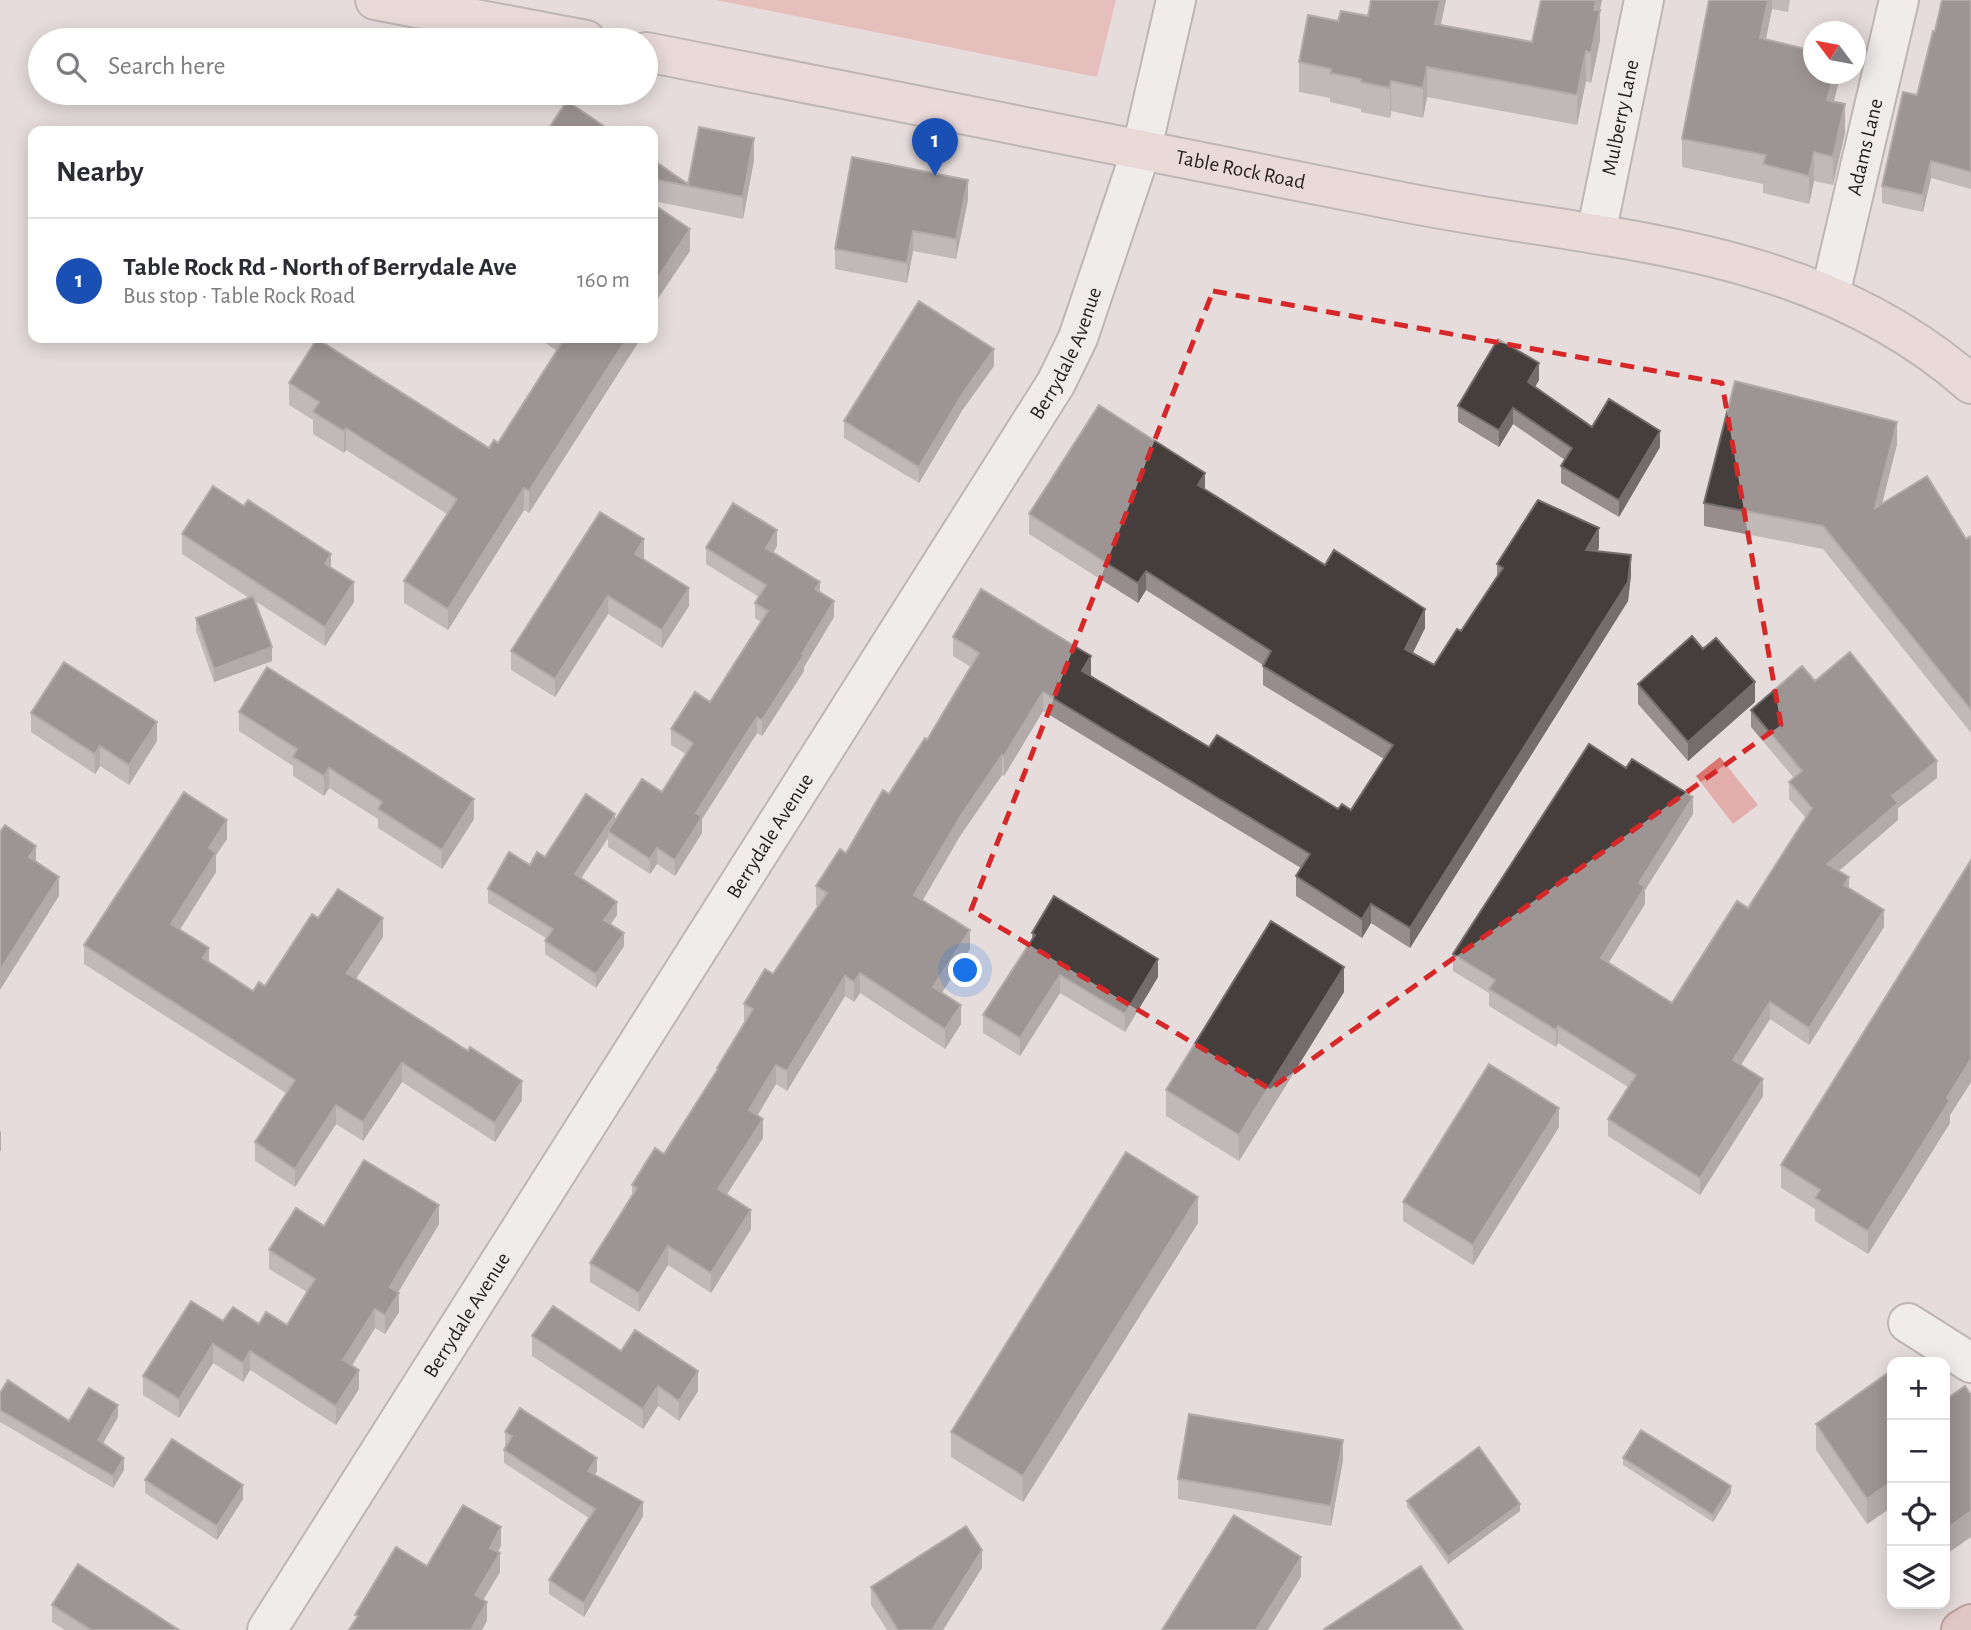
<!DOCTYPE html>
<meta charset="utf-8">
<style>
body{margin:0;font-family:"Alegreya Sans",sans-serif;background:#f7f7f7;color:#2b2b33}
.controls{position:absolute;right:21px;bottom:21px;display:grid;overflow:hidden;border-radius:14px;box-shadow:0 4px 18px #0003}
.controls button{width:63px;height:63px;display:grid;place-items:center;padding:0;border:0;border-bottom:2px solid #e1e1e2;background:#fff;color:#2b2b33;font:35px sans-serif}
.compass{position:absolute;left:1803px;top:21px;width:63px;height:63px;border-radius:50%;background:#fff;box-shadow:0 4px 18px #0003;rotate:302deg}
.you{position:absolute;left:966px;top:971px;width:24px;height:24px;margin:-18px;border:5px solid #fff;border-radius:50%;background:#1a73e8;box-shadow:0 0 0 10px #1a73e833}
.badge{display:grid;place-items:center;width:46px;height:46px;border-radius:50%;background:#0f766e;color:#fff;font-size:23px;font-weight:700}
.pin{position:absolute;translate:-50% -58px;filter:drop-shadow(0 2px 4px #0008)}
.pin::after{content:'';position:absolute;top:37px;width:24px;height:21px;background:inherit;clip-path:polygon(0 0,100% 0,50% 100%)}
.list{margin:0;padding:0;list-style:none}
h2{display:flex;justify-content:space-between;align-items:center;height:91px;margin:0;padding:0 28px;font-size:30px}
h2 small{font-size:23px;font-weight:400;color:#7c7c81}
.list li{display:grid;grid-template-columns:46px 1fr auto;gap:21px;align-items:center;box-sizing:border-box;height:126px;padding:0 28px;border-top:2px solid #e1e1e2}
.list b{display:block;font-size:26px;white-space:nowrap}
.list p{margin:0;font-size:23px;white-space:nowrap;color:#7c7c81}
.list em{font-size:23px;font-style:normal;color:#7c7c81}
.icon{flex:none;width:38px;height:38px;fill:none;stroke:currentColor;stroke-width:2;stroke-linecap:round;stroke-linejoin:round}
.map{position:relative;flex:none;width:1971px;height:1630px;overflow:hidden}
.search{position:absolute;background:#fff;box-shadow:0 4px 18px #0003;left:28px;top:28px;width:630px;height:77px;display:flex;align-items:center;gap:18px;box-sizing:border-box;padding:0 24px;border-radius:38px;color:#7c7c81;font-size:26px}
.panel{position:absolute;background:#fff;box-shadow:0 4px 18px #0003;left:28px;top:126px;width:630px;height:217px;border-radius:14px}
.map>svg:first-child{display:block}
.green{fill:#e79c97}
.water{fill:#db7571}
.lines{fill:none;stroke-linecap:round;stroke-linejoin:round}
.minor-casing{stroke:#8e8685;stroke-width:42}
.secondary-casing{stroke:#8e8685;stroke-width:42}
.primary-casing{stroke:#8a5855;stroke-width:42}
.minor{stroke:#fff;stroke-width:38}
.secondary{stroke:#edd6d5;stroke-width:38}
.primary{stroke:#daadaa;stroke-width:38}
.wall{fill:#968d8c}
.shaded-wall{fill:#756d6d}
.building{fill:#453e3d;stroke:#756d6d;stroke-width:2}
.marked{fill:none;stroke:#d62828;stroke-width:5;stroke-dasharray:14 9;stroke-linejoin:round}
.labels{text-anchor:middle;dominant-baseline:central;stroke-width:7;stroke-linejoin:round;paint-order:stroke}
.street-label{font-size:21px;fill:#231f1f;stroke:#f3eae9}
</style>
<div class="map">
<svg width="1971" height="1630" viewBox="0 0 1971 1630">
<rect width="100%" height="100%" fill="#e6dcdc"/>
<path class="green" d="M716 0H1116L1097 77Z"/>
<path class="water" d="M1720 757 1758 805 1733 824 1696 776Z"/>
<g class="lines">
<defs>
<g id="minor">
<path id="s1" d="M1596 234 1644 0"/>
<path id="s2" d="M1830 295 1899 0"/>
<path d="M1908 1323 1971 1363"/>
<path id="s3" d="M267 1630 1056 383 1078 338 1142 148 1176 0"/>
</g>
<g id="secondary">
<path d="M375 0 586 40"/>
<path id="s4" d="M646 52C895 101 1144 149 1393 200 1596 242 1806 239 1971 384"/>
</g>
<path id="primary" d="M1961 1630 1971 1624"/>
</defs>
<use href="#minor" class="minor-casing"/>
<use href="#secondary" class="secondary-casing"/>
<use href="#primary" class="primary-casing"/>
<use href="#minor" class="minor"/>
<use href="#secondary" class="secondary"/>
<use href="#primary" class="primary"/>
</g>
<path class="wall" d="M1709 0H1790L1788 12 1772 9 1766 39 1838 74V85L1834 101 1845 133 1833 185 1814 181 1809 204 1763 193V184L1682 167V139Z
M1971 0V189L1931 178 1923 212 1882 203V186L1917 95 1935 31Z
M1600 10V40L1591 83 1586 81 1577 125 1427 97 1423 118 1391 111 1390 118 1361 112V109L1330 102V98L1299 92V62L1338 21 1368 16 1441 25 1532 42Z
M754 160 743 219 653 201V179L688 184Z
M968 200 956 259 913 251 907 283 835 269V249Z
M538 338H641L529 513 524 510 448 630 404 603V581L447 514 346 450 344 453 313 434V420L289 405V383L489 448 498 443 557 351Z
M994 366 963 409 919 483 844 438V421Z
M1539 380 1535 387 1592 427 1660 447 1619 517 1561 483V466L1565 460 1513 424 1499 447 1458 422V406Z
M1897 444 1882 504 1966 539 1971 536V733L1823 549 1704 526V503Z
M1205 489 1425 628 1413 653 1434 665 1461 631 1497 576V564L1599 548 1597 551 1631 575 1628 601 1410 948 1371 923 1362 938 1296 896V876L1301 868 1043 711 1004 776 1002 775 960 836 923 900 970 949 942 993 961 1024 945 1049 860 993 854 1002 845 996 787 1091 776 1084 758 1115 763 1138 727 1194 751 1229 711 1293 668 1265 639 1312 590 1282V1263L632 1195V1185L664 1154 717 1071V1068L744 1023V1004L773 974 818 906 816 905V886L846 853 927 740 971 667 953 656V637L1091 676 1209 747 1338 809 1351 810 1384 759 1263 685V665L1146 590 1138 603 1029 534V514Z
M182 534 331 568 354 602 325 646 255 601 272 661 214 682 196 631V618L249 598 182 554Z
M777 546 773 553 820 592 834 617 804 667V671L762 736 757 733 702 819V833L675 876 657 864 650 874 608 847V838L581 878 617 915 610 924 624 946 596 988 545 954V941L546 938 488 903V889L530 865 615 820 662 792 686 754 671 745V729L710 702 761 622 755 618V603L759 597 706 564V548Z
M644 558 643 560 689 606 662 648 608 614 555 697 511 670V651Z
M1703 649 1755 702 1688 761 1638 704V684Z
M1815 681 1937 778 1898 808V820L1839 871 1849 888 1884 927 1809 1045 1770 1019 1741 1065 1763 1096 1700 1195 1608 1136V1119L1628 1087 1558 1043 1556 1047 1489 1006V993L1453 971V954L1693 814 1645 890V904L1608 963 1672 1003 1748 908 1806 818 1789 799V782L1794 778 1751 727V710Z
M239 712 474 819 442 869 378 828V819L329 788 324 796 293 776V766L239 731Z
M31 713 157 741 129 785 100 766 95 774 31 732Z
M227 839 216 855V872L180 930 209 962 253 991 265 986 318 918 383 937 356 979 522 1100 495 1142 402 1082 363 1141 336 1124 295 1187 255 1161V1142L286 1093 84 964V945Z
M1971 860V1082L1950 1115V1123L1868 1254 1815 1221V1209L1781 1188V1165Z
M1032 933 1158 977 1125 1032 1060 993 1020 1056 983 1033V1015L1032 939Z
M1344 992 1239 1161 1166 1116V1090Z
M1559 1127 1473 1265 1403 1221V1202Z
M1198 1223 1023 1502 951 1457V1432Z
M439 1224 398 1292 399 1312 385 1334 375 1328 352 1366 359 1389 336 1425 250 1370 243 1382 213 1363 179 1418 143 1395V1376L223 1321 287 1325 307 1292 269 1269V1250L324 1226Z
M532 1336 621 1351 698 1391 679 1421 658 1406 643 1429 532 1356Z
M1892 1370V1507L1867 1524 1816 1450V1424Z
M0 1393 69 1421 118 1417 103 1443 124 1470 113 1488 0 1422Z
M505 1432 597 1471 595 1475 643 1516 584 1617 549 1594V1580L589 1518 504 1463V1450L506 1446 505 1445Z
M1623 1458 1731 1493 1713 1522 1623 1465Z
M1343 1460 1331 1526 1178 1499V1479Z
M145 1480 243 1499 217 1540 145 1493Z
M1407 1501 1520 1511 1448 1564 1407 1507Z
M982 1568 943 1630H887L871 1605V1587Z
M52 1605 179 1630H65L52 1622Z"/>
<path class="shaded-wall" d="M1440 0H1446L1435 54V24Z
M1596 0H1602L1600 10V40L1591 83V53L1594 10Z
M1768 0H1772V9L1760 66V38Z
M1586 51V81L1577 125V95Z
M1427 67V97L1423 118V88Z
M1834 74H1838V85L1827 128V100Z
M1391 81V111L1390 118V88Z
M1845 104V133L1833 185V157Z
M754 138V160L743 219V197Z
M1814 152V181L1809 204V176Z
M1931 161V178L1923 212V195Z
M968 180V200L956 259V239Z
M690 229V251L653 306V285Z
M913 231V251L907 283V263Z
M627 338H641L529 513V491Z
M994 349V366L963 409 919 483V467L963 393Z
M1539 363V380L1528 399V382Z
M1513 408V424L1499 447V430Z
M1897 422V444L1875 531V508Z
M346 428V450L344 453V431Z
M1660 431V447L1619 517V500Z
M1205 473V492L1198 485Z
M524 488V510L448 630V609Z
M1599 528V548L1586 569V550Z
M777 530V546L766 564V548Z
M644 539V558L635 573V554Z
M331 554V574L325 564Z
M1631 555V575L1628 601 1410 948V928Z
M1146 571V590L1138 603V583Z
M354 582V602L325 646V627Z
M820 582V597L815 589Z
M689 588V606L662 648V630Z
M608 596V614L555 697V679Z
M834 601V617L804 667V671L762 736V720Z
M1425 609V628L1405 668V649Z
M272 647V661L214 682V669Z
M1091 656V675L1082 690V671Z
M1755 682V702L1688 761V742Z
M1043 692V711L1004 776V756Z
M757 717V733L702 819V833L675 876V860L696 813Z
M157 722V741L129 785V765Z
M100 746V766L95 774V754Z
M1002 755V775L960 836 914 915V895L960 817Z
M1937 761V778L1898 808V820L1827 881V864L1892 796Z
M329 768V788L324 796V776Z
M1693 797V814L1645 890V904L1601 975V958L1639 883Z
M474 799V819L442 869V850Z
M615 814V827L608 831V838L575 887V874Z
M227 820V839L216 855V872L171 943V924L209 848Z
M36 846V866L29 857Z
M657 848V864L650 874V859Z
M59 877V896L0 990V970Z
M1849 877V894L1844 885Z
M617 902V915L604 934V920Z
M1371 904V923L1362 938V919Z
M1884 910V927L1809 1045V1028Z
M383 918V937L347 992V973Z
M970 930V949L933 1006V987Z
M624 933V946L596 988V974Z
M209 948V967L203 958Z
M1158 959V977L1125 1032V1014Z
M1344 967V992L1239 1161V1135Z
M860 973V993L854 1002V982Z
M1060 975V993L1020 1056V1038Z
M845 976V996L787 1091V1071Z
M1770 1002V1019L1733 1077V1060Z
M961 1005V1024L945 1049V1029Z
M1558 1026V1043L1556 1047V1030Z
M1971 1059V1082L1950 1115V1123L1868 1254V1231L1947 1098Z
M402 1063V1082L363 1141V1122Z
M776 1065V1084L749 1129V1110Z
M1763 1079V1096L1700 1195V1178Z
M522 1081V1100L495 1142V1123Z
M336 1105V1124L295 1187V1169Z
M1559 1108V1127L1473 1265V1245Z
M763 1119V1138L718 1208V1189Z
M1 1131V1150L0 1152V1132Z
M1198 1197V1223L1023 1502V1476Z
M439 1205V1224L390 1306V1287Z
M751 1210V1229L711 1293V1273Z
M668 1246V1265L639 1312V1293Z
M399 1293V1312L385 1334V1315Z
M375 1309V1328L343 1379V1360Z
M213 1344V1363L179 1418V1399Z
M250 1351V1370L243 1382V1363Z
M359 1370V1389L336 1425V1406Z
M698 1371V1391L679 1421V1401Z
M658 1386V1406L643 1429V1409Z
M118 1405V1417L98 1452V1440Z
M1343 1440V1460L1331 1526V1506Z
M124 1458V1470L113 1488V1476Z
M597 1458V1471L588 1484V1471Z
M1892 1481V1507L1867 1524V1499Z
M243 1485V1499L217 1540V1526Z
M1731 1486V1493L1713 1522V1515Z
M643 1502V1516L584 1617V1603Z
M1520 1504V1511L1448 1564V1557Z
M1971 1511V1537L1945 1555V1530Z
M501 1527V1546L490 1567V1548Z
M982 1550V1568L943 1630H932Z
M500 1553V1572L475 1614V1595Z
M1301 1557V1577L1268 1630H1256Z
M487 1602V1621L482 1630H471Z"/>
<path class="building" d="M1371 0H1440L1435 24 1532 42 1541 0H1596L1594 10H1600L1591 53 1586 51 1577 95 1427 67 1423 88 1391 81 1390 88 1361 82V79L1330 73 1331 69 1299 62 1308 15 1338 21 1341 11 1368 16Z
M1709 0H1768L1760 38 1814 51V74H1834L1827 100 1845 104 1833 157 1814 152 1809 176 1763 164 1766 155 1682 139Z
M1942 0H1971V172L1931 161 1923 195 1882 186 1903 92 1917 95 1933 31H1935Z
M567 101 611 131H547Z
M699 127 754 138 743 197 653 179V160L688 184Z
M852 157 968 180 956 239 913 231 907 263 835 249Z
M653 204 690 229 653 285Z
M919 301 994 349 963 393 919 467 844 421Z
M565 338H627L529 491 524 488 448 609 404 581 457 499 346 428 344 431 313 412 319 402 289 383 317 339 489 448 494 440 498 443Z
M1498 339 1539 363 1528 382 1592 427 1609 399 1660 431 1619 500 1561 466 1572 448 1513 408 1499 430 1458 406Z
M1735 381 1897 422 1875 508 1927 476 1966 539 1971 536V710L1823 526 1704 503Z
M1099 405 1205 473 1198 485 1325 565 1334 550 1425 609 1405 649 1434 665 1457 629 1461 631 1503 568 1497 564 1538 500 1599 528 1586 550 1631 555 1628 582 1410 928 1371 904 1362 919 1296 876 1310 854 1043 692 1004 756 1002 755 960 817 914 895 970 930 933 987 961 1005 945 1029 860 973 854 982 845 976 787 1071 776 1065 749 1110 763 1119 718 1189 751 1210 711 1273 668 1246 639 1293 590 1263 637 1188 632 1185 655 1148 664 1154 718 1069 717 1068 753 1009 744 1004 765 969 773 974 827 893 816 886 840 849 846 853 883 790 889 794 925 738 927 740 979 653 953 637 981 589 1091 656 1082 671 1209 747 1217 735 1338 809 1342 804 1351 810 1393 745 1263 666 1271 651 1146 571 1138 583 1029 514Z
M213 486 244 506 248 500 331 554 325 564 354 582 325 627 182 534Z
M733 503 777 530 766 548 820 582 815 589 834 601 802 654 804 655 762 720 757 717 696 813 702 817 675 860 657 848 650 859 608 831 642 779 662 792 693 743 671 729 695 692 710 702 768 611 755 603 766 585 706 548Z
M600 512 644 539 635 554 689 588 662 630 608 596 555 679 511 651Z
M253 596 272 647 214 669 196 618Z
M1692 636 1703 649 1716 638 1755 682 1688 742 1638 684Z
M1850 652 1937 761 1892 796 1898 803 1827 864 1849 877 1844 885 1884 910 1809 1028 1770 1002 1733 1060 1763 1079 1700 1178 1608 1119 1636 1075 1558 1026 1556 1030 1489 989 1495 980 1453 954 1589 744 1626 768 1632 759 1693 797 1639 883 1645 887 1601 958 1672 1003 1737 901 1748 908 1812 808 1789 782 1802 771 1751 710 1802 666 1815 681Z
M64 662 157 722 129 765 100 746 95 754 31 713Z
M267 667 474 799 442 850 378 809 382 802 329 768 324 776 293 757 297 749 239 712Z
M184 792 227 820 209 848 216 853 171 924 209 948 203 958 253 991 259 982 265 986 312 914 318 918 338 889 383 918 347 973 468 1051 470 1047 522 1081 495 1123 402 1063 363 1122 336 1105 295 1169 255 1142 295 1080 84 945Z
M586 794 615 814 575 874 617 902 604 920 624 933 596 974 545 941 553 929 488 889 509 852 530 865 537 852 545 857Z
M5 825 36 846 29 857 59 877 0 970V832Z
M1971 860V1059L1947 1098 1950 1100 1868 1231 1815 1198 1820 1190 1781 1165Z
M1054 896 1158 959 1125 1014 1060 975 1020 1038 983 1015 1035 935 1032 933Z
M1271 921 1344 967 1239 1135 1166 1090Z
M1489 1064 1559 1108 1473 1245 1403 1202Z
M1126 1152 1198 1197 1023 1476 951 1432Z
M364 1160 439 1205 390 1287 399 1293 385 1315 375 1309 343 1360 359 1370 336 1406 250 1351 243 1363 213 1344 179 1399 143 1376 191 1301 223 1321 233 1307 259 1324 266 1312 287 1325 315 1279 269 1250 296 1208 324 1226Z
M553 1306 621 1351 635 1330 698 1371 679 1401 658 1386 643 1409 532 1336Z
M1892 1370V1481L1867 1499 1816 1424Z
M8 1380 69 1421 89 1388 118 1405 98 1440 124 1458 113 1476 0 1410V1393Z
M1965 1386 1971 1395V1511L1945 1530V1400Z
M520 1408 597 1458 588 1471 643 1502 584 1603 549 1580 595 1509 504 1450 512 1436 505 1432Z
M1189 1414 1343 1440 1331 1506 1178 1479Z
M1641 1430 1731 1486 1713 1515 1623 1458Z
M172 1439 243 1485 217 1526 145 1480Z
M1479 1447 1520 1504 1448 1557 1407 1501Z
M463 1505 501 1527 490 1548 500 1553 475 1595 487 1602 471 1630H349L358 1616 355 1615 396 1547 427 1566Z
M1234 1515 1301 1557 1256 1630H1162Z
M966 1526 982 1550 932 1630H898L871 1587Z
M78 1564 179 1630H91L52 1605Z
M1421 1566 1463 1630H1324V1629Z"/>
<path d="M0 0H1971V1630H0ZM1213 291 1722 383 1781 725 1270 1089 971 910Z" fill="#e6dcdc" fill-opacity=".55" fill-rule="evenodd"/>
<path class="marked" d="M1213 291 1722 383 1781 725 1270 1089 971 910Z"/>
<g class="labels">
<g class="street-label">
<text stroke="none"><textPath href="#s1" startOffset="119">Mulberry Lane</textPath></text>
<text stroke="none"><textPath href="#s2" startOffset="152">Adams Lane</textPath></text>
<text stroke="none"><textPath href="#s4" startOffset="606">Table Rock Road</textPath></text>
<text stroke="none"><textPath href="#s3" startOffset="1507">Berrydale Avenue</textPath></text>
<text stroke="none"><textPath href="#s3" startOffset="940">Berrydale Avenue</textPath></text>
<text stroke="none"><textPath href="#s3" startOffset="373">Berrydale Avenue</textPath></text>
</g>
</g>
</svg>
<div class="controls">
<button>+</button>
<button>−</button>
<button><svg class="icon" aria-label="locate" viewBox="0 0 24 24"><circle cx="12" cy="12" r="6"/><path d="M12 2v4M12 18v4M2 12h4M18 12h4"/></svg></button>
<button><svg class="icon" aria-label="layers" viewBox="0 0 24 24"><path d="M12 4l9 5-9 5-9-5zM3 14l9 5 9-5"/></svg></button>
</div>
<svg class="compass" viewBox="-18 -18 36 36"><path d="M0-13l5 13h-10z" fill="#e53935"/><path d="M0 13l5-13h-10z" fill="#7c7c81"/></svg>
<div class="you"></div>
<div class="pin badge" style="left:935px;top:176px;background:#1a4fb4">1</div>
<div class="search"><svg class="icon" aria-label="search" viewBox="0 0 24 24"><circle cx="10" cy="10" r="6"/><path d="M15 15l6 6"/></svg>Search here</div>
<section class="panel">
<h2>Nearby<small></small></h2>
<ul class="list">
<li><span class="badge" style="background:#1a4fb4">1</span><div><b>Table Rock Rd - North of Berrydale Ave</b><p>Bus stop · Table Rock Road</p></div><em>160 m</em></li>
</ul>
</section>
</div>
